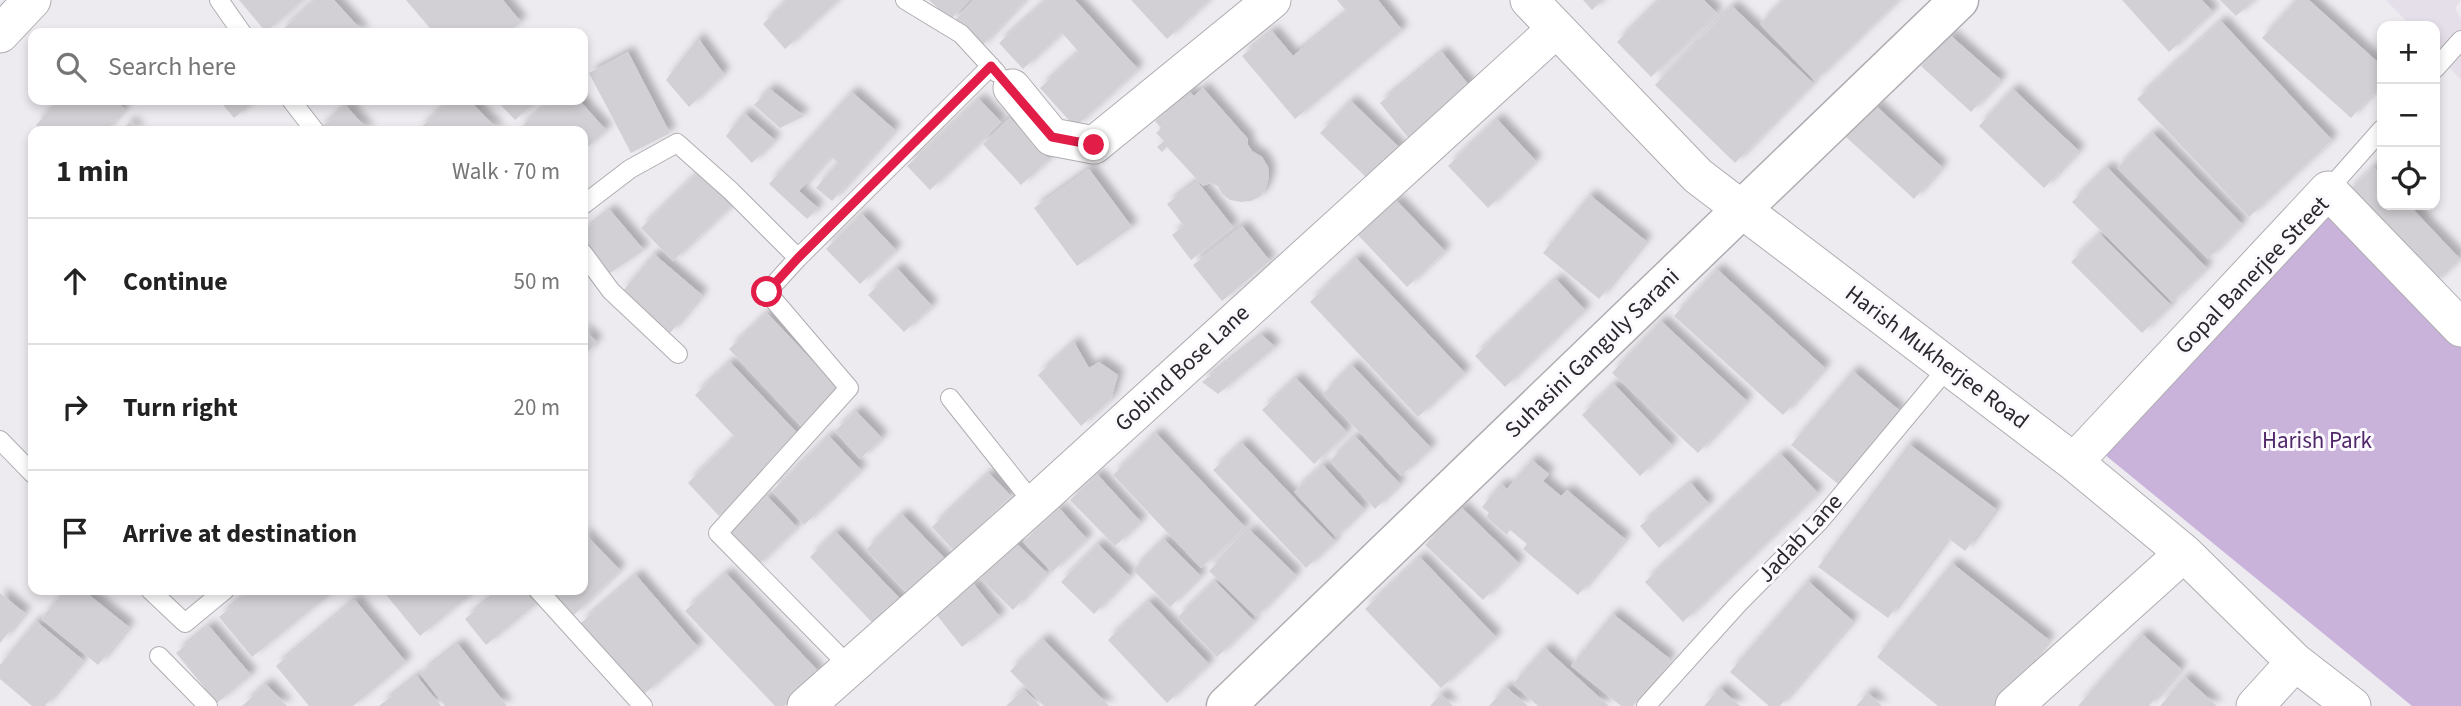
<!DOCTYPE html>
<meta charset="utf-8">
<style>
body{margin:0;font-family:"Source Sans 3",sans-serif;background:#f6f6f6;color:#222}
.controls{position:absolute;right:21px;top:21px;display:grid;overflow:hidden;border-radius:14px;box-shadow:0 4px 10px #0003}
.controls button{width:63px;height:63px;display:grid;place-items:center;padding:0;border:0;border-bottom:2px solid #e0e0e0;background:#fff;color:#222;font:35px sans-serif}
.stop{position:absolute;width:21px;height:21px;margin:-16px;border:5px solid #e11d48;border-radius:50%;background:#fff}
.stop.end{background:#e11d48;border-color:#fff;box-shadow:0 2px 7px #0008}
.list{margin:0;padding:0;list-style:none}
h2{display:flex;justify-content:space-between;align-items:center;height:91px;margin:0;padding:0 28px;font-size:30px}
h2 small{font-size:23px;font-weight:400;color:#767676}
.list li{display:grid;grid-template-columns:46px 1fr auto;gap:21px;align-items:center;box-sizing:border-box;height:126px;padding:0 28px;border-top:2px solid #e0e0e0}
.list b{display:block;font-size:26px;white-space:nowrap}
.list em{font-size:23px;font-style:normal;color:#767676}
.icon{flex:none;width:38px;height:38px;fill:none;stroke:currentColor;stroke-width:2;stroke-linecap:round;stroke-linejoin:round}
.map{position:relative;flex:none;width:2461px;height:706px;overflow:hidden}
.search{position:absolute;background:#fff;box-shadow:0 4px 10px #0003;left:28px;top:28px;width:560px;height:77px;display:flex;align-items:center;gap:18px;box-sizing:border-box;padding:0 24px;border-radius:14px;color:#767676;font-size:26px}
.panel{position:absolute;background:#fff;box-shadow:0 4px 10px #0003;left:28px;top:126px;width:560px;height:469px;border-radius:14px}
.map>svg:first-child{display:block}
.built{fill:#e5dfea}
.green{fill:#cab3da}
.building{fill:#d2d0d4;filter:url(#shadow)}
.lines{fill:none;stroke-linecap:round;stroke-linejoin:round}
.lane-casing{stroke:#afadb1;stroke-width:20}
.street-casing{stroke:#afadb1;stroke-width:39}
.secondary-casing{stroke:#afadb1;stroke-width:41}
.lane{stroke:#fff;stroke-width:18}
.street{stroke:#fff;stroke-width:37}
.secondary{stroke:#fff;stroke-width:38}
.route{stroke:#e11d48;stroke-width:9}
.labels{text-anchor:middle;dominant-baseline:central;stroke-width:6;stroke-linejoin:round;paint-order:stroke}
.street-label{font-size:23px;fill:#29282a;stroke:#fbf9fe}
.park-label{font-size:23px;fill:#502768;stroke:#fbf9fe}
</style>
<div class="map">
<svg width="2461" height="706" viewBox="0 0 2461 706">
<defs>
<filter id="shadow"><feDropShadow dx="6" dy="-6" stdDeviation="3.5" flood-color="#0004"/></filter>
</defs>
<rect width="100%" height="100%" fill="#eeebf0"/>
<path class="built" d="M2386 0H2461L2455 8 2461 19V80L2435 52V26H2411Z"/>
<path class="green" d="M2335 208 2461 341V706H2412L2104 454Z"/>
<path class="building" d="M239 0H303L266 32Z
M316 0H334L364 33H279Z
M406 0H503L521 22 507 33H434Z
M788 0H838L785 49 763 24Z
M929 0H969L950 20Z
M974 0H1025L980 48 953 22Z
M1047 0H1075L1138 69 1075 127 1040 88 1079 52 1062 33 1023 69 999 43Z
M1131 0H1209L1167 39Z
M1337 0H1378L1402 30 1295 119 1242 56 1272 31 1293 56 1347 12Z
M1583 0H1602L1592 10Z
M1659 0H1704L1717 13 1651 77 1617 42Z
M1784 0H1898L1815 81 1760 24Z
M2122 0H2202L2213 12 2169 52Z
M2220 0H2254L2236 16Z
M2297 0H2309L2382 66V83L2351 118 2262 38Z
M1732 6 1813 83 1735 163 1655 85Z
M2221 21 2332 140 2249 217 2137 99Z
M1950 35 2001 80 1971 112 1921 66Z
M698 38 724 74 689 107 666 80Z
M628 52 670 133 631 153 589 73Z
M1442 52 1472 89 1410 140 1380 103Z
M1203 88 1248 139V145L1252 151 1262 157 1268 167 1269 177 1266 187 1261 196 1251 201 1241 202 1230 200 1222 194 1218 186 1210 183 1203 186 1167 147 1162 152 1157 147 1164 141 1156 133 1161 128 1155 121 1189 91 1194 96Z
M770 89 804 116 780 128 754 105Z
M2013 89 2079 151 2044 188 1979 126Z
M852 92 895 130 832 201 816 188 838 163 831 156 799 191 818 208 807 219 769 184Z
M979 99 1001 122 930 190 907 166Z
M58 100H114L125 109 106 131H42L36 125Z
M219 100H256L234 118Z
M451 100H469L499 131H417Z
M496 100H538L515 120Z
M551 100H579L606 130 583 151V131H517Z
M1351 101 1401 149 1370 181 1320 133Z
M1875 105 1942 167 1914 199 1846 137Z
M346 106 369 131H317Z
M744 113 775 140 752 163 726 136Z
M1010 118 1049 159 1021 185 983 144Z
M1497 119 1536 161 1488 208 1448 166Z
M130 122 140 131H121Z
M2153 133 2242 224 2208 259 2117 168Z
M2107 167 2207 268 2172 302 2072 202Z
M2374 167 2382 176V205H2409L2460 259 2432 285 2347 193Z
M1089 169 1132 227 1077 266 1034 208Z
M699 172 731 206 673 261 641 228Z
M1197 181 1233 227 1191 260 1172 235 1184 226 1167 204Z
M1590 195 1646 241 1599 299 1543 253Z
M1396 200 1445 251 1407 287 1358 235Z
M610 210 644 250 607 275 583 245V232Z
M862 214 896 250 860 284 826 249Z
M1242 226 1270 261 1222 301 1193 265Z
M2100 234 2171 305 2142 333 2071 262Z
M654 254 702 295 670 333 622 292Z
M1356 258 1465 373 1418 417 1310 302Z
M897 268 932 306 904 332 868 295Z
M1717 269 1825 368 1783 415 1674 316Z
M1556 279 1585 310 1505 387 1475 356Z
M767 313 841 391 802 427 729 349Z
M1661 321 1747 401 1698 453 1612 373Z
M583 329 597 342 583 357Z
M1262 335 1275 347 1218 394 1202 382Z
M1074 342 1089 368 1099 362 1118 375 1111 399 1081 426 1038 375Z
M730 362 802 438 719 516 688 483 735 437 695 395Z
M1352 365 1431 448 1401 476 1323 394Z
M1853 371 1900 411 1838 484 1791 445Z
M1296 378 1347 432 1314 464 1262 410Z
M1614 384 1672 445 1640 476 1582 415Z
M856 411 882 438 860 459 835 431Z
M1156 433 1245 527 1201 568 1113 475Z
M829 436 861 470 804 525 772 491Z
M1355 436 1400 484 1375 509 1330 461Z
M1242 443 1335 541 1306 568 1213 470Z
M1909 444 1996 509 1965 551 1948 538 1888 618 1818 567Z
M1781 454 1818 493 1683 622 1645 582Z
M1532 460 1549 474 1543 481 1561 496 1567 490 1625 539 1578 595 1523 549 1527 544 1510 530 1507 535 1486 517 1489 513 1482 507 1501 484 1507 489Z
M1323 465 1364 509 1336 537 1294 492Z
M989 473 1011 496 954 551 932 527Z
M1097 474 1141 522 1115 546 1070 500Z
M1691 483 1709 504 1659 548 1640 526Z
M767 496 797 527 755 568 725 536Z
M1461 507 1519 563 1483 600 1425 545Z
M1059 508 1087 539 1052 572 1023 542Z
M902 514 952 566 915 601 866 550Z
M1250 530 1296 575 1256 617 1209 571Z
M583 532 620 570 574 615 549 590H583Z
M836 532 908 607 882 633 810 557Z
M1164 539 1201 576 1170 607 1133 570Z
M1013 540 1047 573 1013 610 979 577Z
M1098 544 1130 576 1094 614 1061 582Z
M1420 557 1496 637 1441 688 1365 609Z
M1952 563 2049 640 1996 706H1938L1877 657Z
M726 573 819 672 784 706H775L685 611Z
M636 575 698 647 644 694 581 623Z
M1215 581 1254 621 1217 657 1178 617Z
M1808 581 1853 621 1780 706H1769L1730 672Z
M973 583 1000 617 962 647 936 614Z
M65 590H83L129 627 98 665 41 619Z
M252 590H335L252 657 219 617Z
M382 590H476L420 636Z
M501 590H524L536 604 486 645 465 619Z
M0 593 25 613 0 643Z
M355 600 406 662 353 706H309L276 666Z
M1149 601 1209 664 1167 703 1108 640Z
M1613 614 1670 659 1633 706H1621L1571 666Z
M36 621 83 660 45 706H32L0 679V665Z
M209 626 251 675 217 703 176 653Z
M2142 634 2181 669 2149 706H2078Z
M1043 639 1109 706H1044L1010 671Z
M458 644 507 706H445L420 674Z
M1545 648 1609 706H1538L1513 684Z
M417 676 441 706H379Z
M2185 677 2217 706H2160Z
M266 684 287 706H242Z
M1506 687 1528 706H1489Z
M1720 688 1740 706H1704Z
M1024 689 1040 706H1006Z
M1868 693 1882 706H1856Z
M1441 694 1453 706H1430Z"/>
<g class="lines">
<defs>
<path id="lane" d="M219 0 242 33
M905 0 961 34 997 73
M2435 69 2461 40
M291 100 315 131
M2328 190 2382 129
M583 205 630 169 677 143 731 191 798 258 991 66
M583 253 611 291 678 354
M798 258 767 292 849 388 718 533 850 667
M950 398 1034 504
M0 440 33 474
M150 590 185 623 225 590
M538 590 643 706
M159 656 208 706
M1646 706 1738 604 1819 522 1949 366"/>
<path id="street" d="M1529 0 1698 176 2074 462 2184 553 2295 662 2352 706
M0 34 32 0
M1012 88 1052 137 1094 145 1272 0
M2074 462 2328 190 2461 328
M806 706 1034 504 1556 29
M2014 706 2184 553
M2255 706 2295 662"/>
<path id="secondary" d="M1226 706 1959 0"/>
</defs>
<use href="#lane" class="lane-casing"/>
<use href="#street" class="street-casing"/>
<use href="#secondary" class="secondary-casing"/>
<use href="#lane" class="lane"/>
<use href="#street" class="street"/>
<use href="#secondary" class="secondary"/>
</g>
<g class="lines">
<path class="route" d="M767 292 798 258 991 66 1052 137 1094 145"/>
</g>
<g class="labels">
<g class="street-label">
<text transform="translate(2252 275) rotate(-46)">Gopal Banerjee Street</text>
<text transform="translate(1592 353) rotate(-44)">Suhasini Ganguly Sarani</text>
<text transform="translate(1937 357) rotate(37)">Harish Mukherjee Road</text>
<text transform="translate(1182 368) rotate(-43)">Gobind Bose Lane</text>
<text transform="translate(1800 538) rotate(-47)">Jadab Lane</text>
</g>
<g class="park-label">
<text x="2317" y="440">Harish Park</text>
</g>
</g>
</svg>
<div class="controls">
<button>+</button>
<button>−</button>
<button><svg class="icon" aria-label="locate" viewBox="0 0 24 24"><circle cx="12" cy="12" r="6"/><path d="M12 2v4M12 18v4M2 12h4M18 12h4"/></svg></button>
</div>
<div class="stop" style="left:767px;top:292px"></div>
<div class="stop end" style="left:1094px;top:145px"></div>
<div class="search"><svg class="icon" aria-label="search" viewBox="0 0 24 24"><circle cx="10" cy="10" r="6"/><path d="M15 15l6 6"/></svg>Search here</div>
<section class="panel">
<h2>1 min<small>Walk · 70 m</small></h2>
<ul class="list">
<li><svg class="icon" aria-label="ahead" viewBox="0 0 24 24"><path d="M12 20V5M6 11l6-6 6 6"/></svg><div><b>Continue</b></div><em>50 m</em></li>
<li><svg class="icon" aria-label="right" viewBox="0 0 24 24"><path d="M7 20v-9h11M14 6l5 5-5 5"/></svg><div><b>Turn right</b></div><em>20 m</em></li>
<li><svg class="icon" aria-label="arrive" viewBox="0 0 24 24"><path d="M6 21V4h12l-3 4 3 4H6"/></svg><div><b>Arrive at destination</b></div></li>
</ul>
</section>
</div>
